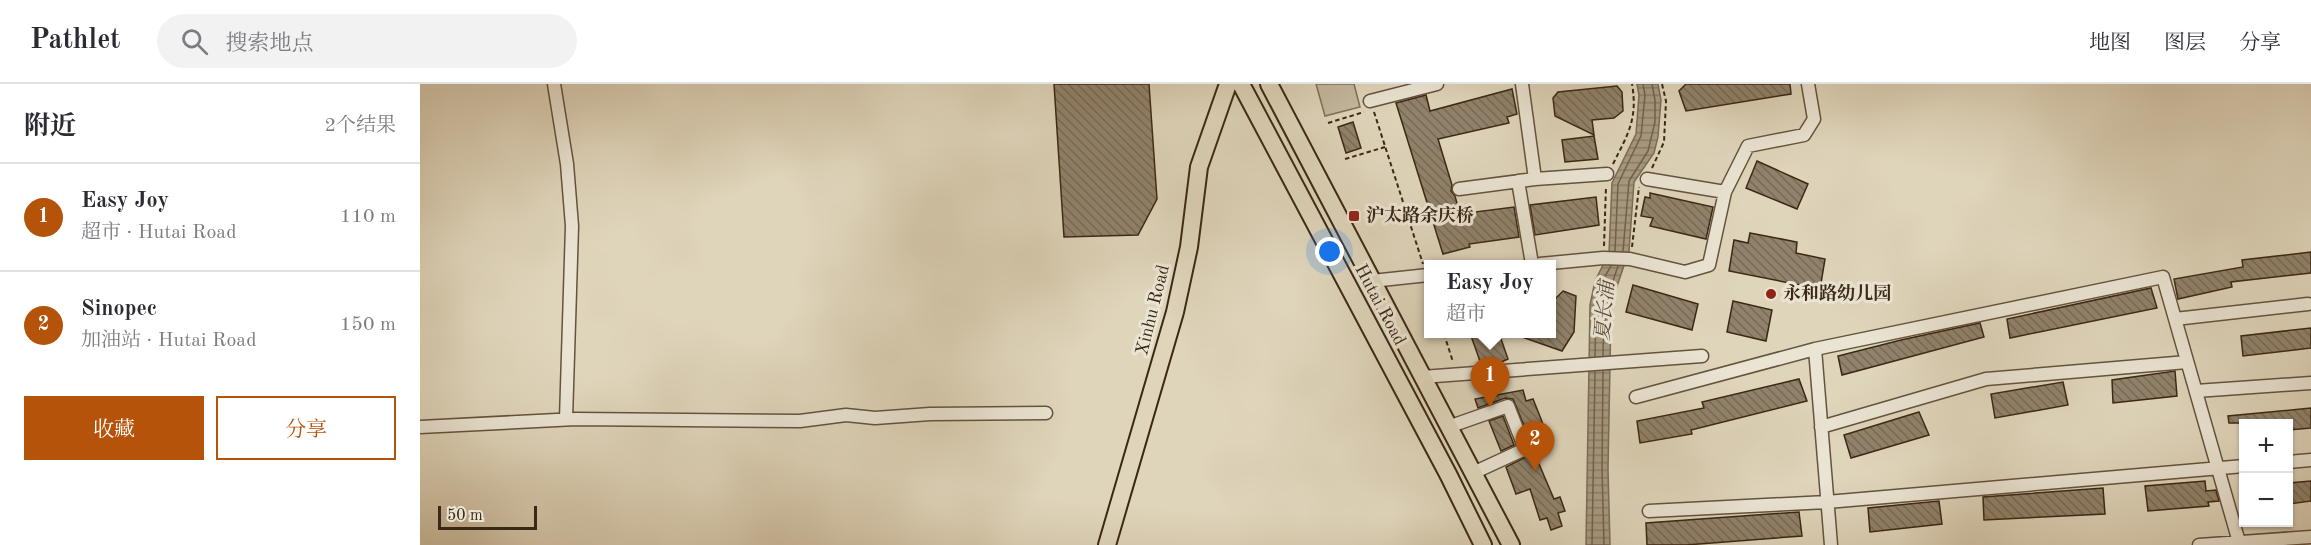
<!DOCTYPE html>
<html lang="zh">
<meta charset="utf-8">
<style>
body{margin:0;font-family:"Old Standard TT","Noto Serif SC",serif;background:#f2f2f3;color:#2b2b33}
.controls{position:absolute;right:18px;bottom:18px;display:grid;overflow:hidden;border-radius:0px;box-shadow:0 2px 4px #0004}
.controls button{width:54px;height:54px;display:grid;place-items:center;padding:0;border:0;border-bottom:2px solid #e1e1e2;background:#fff;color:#2b2b33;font:30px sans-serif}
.scale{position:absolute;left:18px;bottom:15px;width:99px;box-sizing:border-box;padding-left:6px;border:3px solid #3b2814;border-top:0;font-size:16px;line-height:21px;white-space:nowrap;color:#3b2814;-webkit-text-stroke:4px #eae4d3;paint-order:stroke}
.you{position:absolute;left:910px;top:168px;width:21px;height:21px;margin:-15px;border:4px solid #fff;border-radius:50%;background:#1a73e8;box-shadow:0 0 0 9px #1a73e833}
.badge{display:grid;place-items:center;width:39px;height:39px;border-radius:50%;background:#b45309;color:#fff;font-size:20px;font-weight:700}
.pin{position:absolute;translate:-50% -50px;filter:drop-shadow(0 2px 3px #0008)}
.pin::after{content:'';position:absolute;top:32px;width:21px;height:18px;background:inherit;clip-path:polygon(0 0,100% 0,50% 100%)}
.popup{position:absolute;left:1004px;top:176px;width:132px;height:78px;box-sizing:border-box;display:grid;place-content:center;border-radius:0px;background:#fff;filter:drop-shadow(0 2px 4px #0005);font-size:20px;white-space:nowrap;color:#7c7c81}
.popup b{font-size:22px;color:#2b2b33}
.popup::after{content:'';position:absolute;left:50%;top:100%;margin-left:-12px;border:12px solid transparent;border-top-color:#fff}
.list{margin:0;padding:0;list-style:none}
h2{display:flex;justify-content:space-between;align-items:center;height:78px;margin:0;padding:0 24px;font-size:26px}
h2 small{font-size:20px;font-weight:400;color:#7c7c81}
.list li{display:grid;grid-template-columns:39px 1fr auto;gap:18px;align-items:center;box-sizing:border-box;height:108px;padding:0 24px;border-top:2px solid #e1e1e2}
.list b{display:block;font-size:22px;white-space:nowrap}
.list p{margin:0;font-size:20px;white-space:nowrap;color:#7c7c81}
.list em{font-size:20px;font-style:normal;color:#7c7c81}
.actions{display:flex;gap:12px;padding:18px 24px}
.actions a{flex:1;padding:14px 0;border:2px solid #b45309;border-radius:0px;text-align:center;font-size:21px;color:#b45309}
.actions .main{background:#b45309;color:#fff}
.icon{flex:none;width:33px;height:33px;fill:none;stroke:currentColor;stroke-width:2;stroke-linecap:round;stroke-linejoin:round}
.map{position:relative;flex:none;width:1891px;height:461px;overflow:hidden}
header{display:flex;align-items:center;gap:36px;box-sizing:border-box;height:84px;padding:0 30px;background:#fff;border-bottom:2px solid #e1e1e2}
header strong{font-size:28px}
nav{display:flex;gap:33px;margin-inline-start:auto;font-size:21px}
.search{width:420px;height:54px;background:#f2f2f3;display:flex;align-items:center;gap:15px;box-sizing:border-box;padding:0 21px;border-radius:33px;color:#7c7c81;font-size:22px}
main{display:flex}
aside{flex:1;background:#fff}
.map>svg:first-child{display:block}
.grass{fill:#c3b89f;stroke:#7f705a;stroke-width:1.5}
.water{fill:url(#water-rules);stroke:#7c6c56;stroke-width:1.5}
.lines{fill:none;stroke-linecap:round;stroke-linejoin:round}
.shore{stroke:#71614b;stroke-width:1.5}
.building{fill:url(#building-back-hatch);stroke:#3b2814;stroke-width:1.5}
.minor-casing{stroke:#64533e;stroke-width:15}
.major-casing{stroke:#3b2814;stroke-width:20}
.path{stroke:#3b2814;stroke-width:2;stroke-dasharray:4.5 3;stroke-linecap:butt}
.minor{stroke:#eae4d3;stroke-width:12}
.major{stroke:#dfd5bb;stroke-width:16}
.poi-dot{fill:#8f2418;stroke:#eae4d3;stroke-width:2}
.labels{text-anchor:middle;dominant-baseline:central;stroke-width:6;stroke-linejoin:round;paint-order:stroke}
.poi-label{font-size:18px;font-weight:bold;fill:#3b2814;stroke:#eae4d3;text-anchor:start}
.street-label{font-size:18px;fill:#3b2814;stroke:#eae4d3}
.water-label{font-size:20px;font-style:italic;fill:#5b4a35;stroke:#eae4d3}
</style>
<header>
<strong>Pathlet</strong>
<div class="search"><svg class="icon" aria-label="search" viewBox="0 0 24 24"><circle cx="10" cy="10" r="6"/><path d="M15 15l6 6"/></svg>搜索地点</div>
<nav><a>地图</a><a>图层</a><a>分享</a></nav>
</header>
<main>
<aside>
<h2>附近<small>2个结果</small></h2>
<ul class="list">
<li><span class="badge">1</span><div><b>Easy Joy</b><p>超市 · Hutai Road</p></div><em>110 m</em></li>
<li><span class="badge">2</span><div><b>Sinopec</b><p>加油站 · Hutai Road</p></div><em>150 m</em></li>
</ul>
<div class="actions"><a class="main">收藏</a><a>分享</a></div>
</aside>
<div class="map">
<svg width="1891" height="461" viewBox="0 0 1891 461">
<defs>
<pattern id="water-rules" width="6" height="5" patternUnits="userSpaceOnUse" patternTransform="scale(1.5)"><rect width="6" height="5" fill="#a79a82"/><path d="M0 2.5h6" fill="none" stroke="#897e69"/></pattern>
<pattern id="building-back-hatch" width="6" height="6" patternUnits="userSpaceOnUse" patternTransform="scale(1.5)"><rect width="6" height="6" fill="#90826b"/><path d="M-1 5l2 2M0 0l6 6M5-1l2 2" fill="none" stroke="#776a57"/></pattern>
</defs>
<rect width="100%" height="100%" fill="#dfd5bb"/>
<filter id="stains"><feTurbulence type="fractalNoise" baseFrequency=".00333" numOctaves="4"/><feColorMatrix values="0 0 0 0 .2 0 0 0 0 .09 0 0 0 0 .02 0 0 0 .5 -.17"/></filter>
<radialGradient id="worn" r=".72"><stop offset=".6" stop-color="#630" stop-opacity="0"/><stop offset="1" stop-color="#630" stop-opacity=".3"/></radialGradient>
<path class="grass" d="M896 0H934L940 23 905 32Z"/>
<path class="water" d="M1217 0H1238L1241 16 1238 53 1234 69 1214 98 1209 167 1195 208 1191 229 1188 385 1190 461H1166L1170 221 1175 197 1189 169 1192 99 1216 50 1219 11Z"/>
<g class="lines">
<path class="shore" d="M1195 167 1198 100 1221 52 1225 11 1223 0
M1203 167 1209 97 1228 67 1235 38V16L1232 0
M1175 272 1176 222 1181 199 1191 182
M1183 272C1183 240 1187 212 1198 182
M1183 287 1182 385 1184 461
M1172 461 1175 288"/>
</g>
<path class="building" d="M634 0H729L737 115 718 151 644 153Z
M1266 0H1370L1371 10 1266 27 1259 7Z
M1197 2 1202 8 1203 27 1194 34 1172 36 1174 51 1135 32 1133 14 1138 8Z
M1092 5 1097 30 1087 33 1089 39 1018 55 1032 101 1031 107 1035 112 1040 130 1094 123 1099 153 1049 160 1050 163 1023 170 976 19 1006 11 1010 27Z
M933 38 941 64 926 69 918 43Z
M1174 52 1178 75 1145 78 1142 56Z
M1337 77 1388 100 1377 125 1326 104Z
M1230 109 1293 123 1286 155 1230 142 1233 134 1221 132 1225 113 1230 114Z
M1176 113 1179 141 1115 151 1110 121Z
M1330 149 1377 158 1376 169 1405 175 1400 205 1309 187 1314 156 1328 159Z
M1891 168V189L1811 198 1812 203 1758 215 1754 195 1823 183 1822 176Z
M1213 201 1278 220 1272 246 1206 228Z
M1731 204 1737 224 1590 254 1587 235Z
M1143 207 1156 212 1154 248 1142 267 1096 251V249H1131V219Z
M1313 217 1352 226 1346 257 1307 248Z
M1560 239 1564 253 1422 291 1418 272 1481 256Z
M1891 244V264L1823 272 1821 252Z
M1050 249H1079L1088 275 1079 279 1061 280Z
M1755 287 1757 312 1693 319 1692 296Z
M1379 295 1387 317 1271 346 1272 350 1220 359 1217 337 1284 324 1282 318Z
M1643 298 1648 321 1575 334 1571 310Z
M1103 306 1106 317 1113 315 1127 350 1110 356 1093 315 1085 314 1058 324 1055 315Z
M1891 324V344L1869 346V339H1809L1808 332Z
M1499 328 1509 351 1431 374 1424 351Z
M1083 332 1094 361 1081 367 1069 337Z
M1113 366 1134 415 1140 413 1145 427 1138 429 1142 442 1131 446 1127 434 1120 436 1110 405 1096 410 1086 383 1108 372Z
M1785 397 1786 407 1796 406 1799 417 1788 418 1789 422 1728 427 1725 402Z
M1891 397V417L1869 420V399Z
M1683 404 1685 430 1564 436 1563 413Z
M1519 417 1522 440 1450 448 1448 424Z
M1379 428 1382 452 1266 461H1227L1226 439Z"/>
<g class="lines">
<defs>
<path id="minor" d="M134 0 147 80 152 142 146 335
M1102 0 1115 95 1098 97 1112 180
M950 17 1017 0
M1227 95 1305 108
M1039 105 1115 95 1187 90
M1120 180 1183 174 1210 175 1265 188 1289 181 1305 108 1328 62 1384 51 1394 35 1388 0
M952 197 1008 191
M1755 235 1888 220
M1002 293 1282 272
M1776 307 1891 299
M1216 313 1395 265
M0 343 156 335 380 337 426 331 455 334 510 330 626 329
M1028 343 1088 322 1105 365 1053 389
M1401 343 1566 295 1767 278
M1868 378 1891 376
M1229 427 1407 418 1824 382
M1411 461 1395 265 1743 193 1819 458
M1779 461 1891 453"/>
<path id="major" d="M821 0 1028 390 1063 461
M849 0 1091 461
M687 461 755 228 769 163 779 83 808 0"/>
</defs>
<use href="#minor" class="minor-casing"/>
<use href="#major" class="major-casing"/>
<path class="path" d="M954 28 1003 180
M908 39 944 28
M925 75 965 63
M1193 80C1208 50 1218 35 1212 0
M1232 84 1244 58 1246 17 1242 0
M955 132 985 124
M1184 162 1186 102
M1212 163 1219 103
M1024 250 1033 278"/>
<use href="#minor" class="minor"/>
<use href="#major" class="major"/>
</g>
<g class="poi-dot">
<rect x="928" y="126" width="12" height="12" rx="3"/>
<circle cx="1351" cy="210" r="6"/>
</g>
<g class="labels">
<g class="poi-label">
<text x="946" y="132">沪太路余庆桥</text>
<text x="1363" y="210">永和路幼儿园</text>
</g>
<g class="street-label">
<text transform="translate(960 221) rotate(62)">Hutai Road</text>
<text transform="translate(733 226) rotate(-76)">Xinhu Road</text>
</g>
<g class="water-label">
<text transform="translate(1186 227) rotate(-85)">夏长浦</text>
</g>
</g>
<rect width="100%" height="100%" filter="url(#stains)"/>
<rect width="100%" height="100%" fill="url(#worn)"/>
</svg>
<div class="controls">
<button>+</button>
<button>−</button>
</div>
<div class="scale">50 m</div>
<div class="you"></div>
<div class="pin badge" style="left:1070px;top:323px">1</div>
<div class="popup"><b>Easy Joy</b>超市</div>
<div class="pin badge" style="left:1115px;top:387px">2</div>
</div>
</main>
